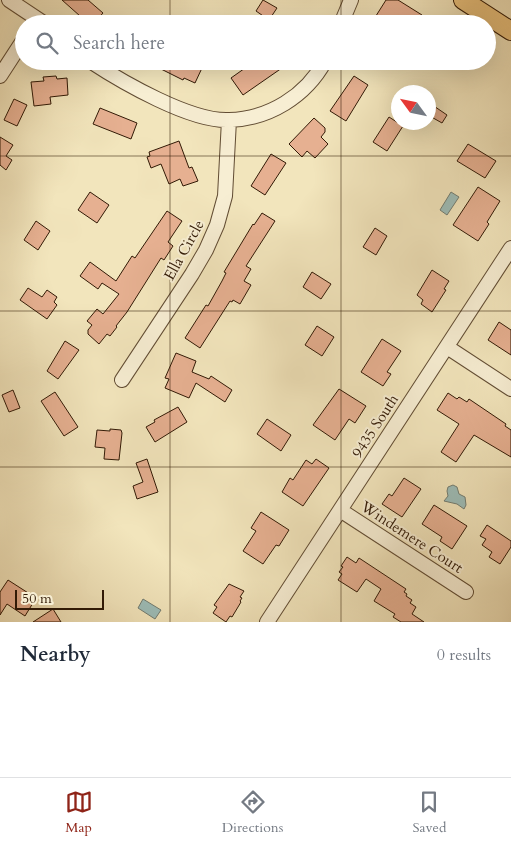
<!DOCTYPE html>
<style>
body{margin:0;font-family:Cardo,serif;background:#f2f2f3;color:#1f2937}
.compass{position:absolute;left:391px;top:85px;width:45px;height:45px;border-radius:50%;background:#fff;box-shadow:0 5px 20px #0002;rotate:303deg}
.scale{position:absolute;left:15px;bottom:12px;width:89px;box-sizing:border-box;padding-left:5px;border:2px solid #321a06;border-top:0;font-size:14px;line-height:18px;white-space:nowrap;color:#321a06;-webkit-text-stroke:4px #f7eed3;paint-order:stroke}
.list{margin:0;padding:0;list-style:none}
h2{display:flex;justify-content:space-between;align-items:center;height:65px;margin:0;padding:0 20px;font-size:21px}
h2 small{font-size:16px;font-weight:400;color:#747a83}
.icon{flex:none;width:28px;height:28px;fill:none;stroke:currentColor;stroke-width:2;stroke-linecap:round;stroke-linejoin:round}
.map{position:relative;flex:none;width:511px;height:622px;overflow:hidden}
.search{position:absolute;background:#fff;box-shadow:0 5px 20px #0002;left:15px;right:15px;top:15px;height:55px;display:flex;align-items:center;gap:12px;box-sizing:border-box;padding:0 18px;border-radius:28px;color:#747a83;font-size:19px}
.sheet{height:155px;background:#fff}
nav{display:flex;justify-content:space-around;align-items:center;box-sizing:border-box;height:70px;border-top:1px solid #e0e1e3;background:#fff;font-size:14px;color:#747a83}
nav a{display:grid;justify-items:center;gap:2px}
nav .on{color:#8f2418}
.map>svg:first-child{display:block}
.water{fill:#9dbdb8;stroke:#727c71}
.building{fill:#e6b091;stroke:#321a06}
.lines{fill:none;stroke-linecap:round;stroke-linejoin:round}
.minor-casing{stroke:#624d34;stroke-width:16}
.major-casing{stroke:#321a06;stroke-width:20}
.minor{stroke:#f7eed3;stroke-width:14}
.major{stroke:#e9c27e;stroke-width:18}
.grid{fill:none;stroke:#321a06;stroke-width:1;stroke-opacity:0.55}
.labels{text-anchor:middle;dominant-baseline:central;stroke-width:4;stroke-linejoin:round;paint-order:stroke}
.street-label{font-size:15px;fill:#321a06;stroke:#f7eed3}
</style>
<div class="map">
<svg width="511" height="622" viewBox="0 0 511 622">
<rect width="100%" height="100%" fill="#f2e5bc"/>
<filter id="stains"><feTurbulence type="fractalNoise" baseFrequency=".004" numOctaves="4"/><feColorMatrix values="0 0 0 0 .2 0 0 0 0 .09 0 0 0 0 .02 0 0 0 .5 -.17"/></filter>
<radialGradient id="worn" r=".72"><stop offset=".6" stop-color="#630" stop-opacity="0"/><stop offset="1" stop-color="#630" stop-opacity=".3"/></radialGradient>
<path class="water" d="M451 192 459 197 447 215 440 210Z
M453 485 457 487 459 494 465 497 466 505 464 509 457 504 444 501 448 496 447 491 448 487Z
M143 599 161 610 155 619 138 608Z"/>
<path class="building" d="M62 0H88L103 13 93 24H89Z
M263 0 277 8 269 20 256 11Z
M386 0H398L422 15 416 24H409L399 19 396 24H381L374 19Z
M165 61H188L202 68 195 83 184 78 183 80 161 69Z
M255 61H292L243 95 231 78Z
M56 76 57 79 67 78 68 95 50 97 51 104 34 106 31 82 44 81 43 77Z
M354 76 368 85 346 121 330 111Z
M14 99 27 105 17 126 4 120Z
M428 102 447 115 442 123 428 115Z
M100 108 137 123 131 139 93 124Z
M389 117 403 126 387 151 373 142Z
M314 118 325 128V132L321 137 328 144 315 158 307 151 302 157 289 144Z
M0 137 13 145 6 156 12 160 6 170 0 165Z
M179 141 189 168 192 167 198 181 183 186 180 179 169 184 161 164 151 168 147 157 150 156 149 152Z
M468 144 496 161 485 178 457 161Z
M271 154 286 163 265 195 251 186Z
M478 187 500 201 487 222 489 224 478 241 453 225Z
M90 192 109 205 97 223 78 210Z
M167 211 182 221 168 242 173 246 164 260 161 258 127 312 116 326 117 327 110 336 107 334 99 344 88 334V330L92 325 87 321 97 309 103 314 119 294 102 283 98 289 80 276 90 262 116 281 132 256 135 258Z
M262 213 275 221 246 266 251 269 244 281 251 285 240 304 233 300 232 302 230 301 200 348 185 338 206 305 208 306 222 281 226 273 224 272 253 224 254 225Z
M36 221 50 231 38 250 24 240Z
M375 228 387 236 376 255 363 247Z
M432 270 449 281 444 289 446 290 432 312 421 304 423 300 417 295Z
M312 272 331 284 321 299 303 287Z
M28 288 42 297 47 290 57 297 54 302 57 305 47 319 20 300Z
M499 322 511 330V355L488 340Z
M317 326 334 337 322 356 305 345Z
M382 339 401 351 387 372 391 374 383 386 361 372Z
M65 341 79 350 58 379 47 371Z
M176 353 196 361 192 372 209 379 211 376 232 390 225 402 196 383 189 398 165 388 169 379 165 378Z
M339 389 366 406 355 423 349 419 335 440 313 425Z
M13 390 20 408 9 412 2 395Z
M55 392 78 427 64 436 41 401Z
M448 393 457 399 459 397 467 402 469 399 506 424 505 426 511 430V457L474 435 456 462 441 452 459 424 437 410Z
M178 407 187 422 155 442 146 427 155 422 154 420Z
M267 419 291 435 281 451 257 434Z
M110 429 121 430 122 433 119 460 104 459 105 448 95 447 97 430 110 431Z
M147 459 158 492 137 499 133 486 143 482 136 463Z
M316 459 329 468 303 506 282 492 290 478 293 480 306 460 312 464Z
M404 478 421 489 402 517 382 504 389 494 392 496Z
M434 505 467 526 452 549 440 541 442 537 422 524Z
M261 512 289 530 279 546 276 545 263 564 243 551 256 531 251 528Z
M487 525 511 541V547L500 564 489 557 492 552 482 545 486 539 480 536Z
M347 557 356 563 359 558 406 589 404 592 407 594 406 596 412 600 410 603 416 607 412 614 424 622H401L393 617 395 614 374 601 381 589 366 579 357 592 338 580 342 574 339 572 343 567 341 566Z
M8 580 36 598 25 616 7 604 0 615V592Z
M229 584 244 591 240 597 242 598 240 601 241 602 232 617 230 616 226 622 213 613 217 607 214 605Z
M53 609 61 622H33Z"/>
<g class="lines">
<defs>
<path id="minor" d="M9 0 45 24
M341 24 351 0
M90 61C122 82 191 122 229 120 269 119 306 96 325 61
M0 76 24 39
M447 347 511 389
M122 380 192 274 206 250 217 225 225 196 229 120
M340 510 466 592
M267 622 511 248"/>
<path id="major" d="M463 0 511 31"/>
</defs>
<use href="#minor" class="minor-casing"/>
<use href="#major" class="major-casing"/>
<use href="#minor" class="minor"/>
<use href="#major" class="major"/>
</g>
<path class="grid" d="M170 0V24M341 0V24M170 61V622M341 61V622M0 156H511M0 311H511M0 467H511"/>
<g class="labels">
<g class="street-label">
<text transform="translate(184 250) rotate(-61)">Ella Circle</text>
<text transform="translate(375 426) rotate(-57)">9435 South</text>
<text transform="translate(412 537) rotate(33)">Windemere Court</text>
</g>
</g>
<rect width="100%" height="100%" filter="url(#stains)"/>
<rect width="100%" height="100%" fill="url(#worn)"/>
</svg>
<svg class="compass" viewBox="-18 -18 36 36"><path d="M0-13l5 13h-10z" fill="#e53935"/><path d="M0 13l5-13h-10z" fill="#747a83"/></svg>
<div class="scale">50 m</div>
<div class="search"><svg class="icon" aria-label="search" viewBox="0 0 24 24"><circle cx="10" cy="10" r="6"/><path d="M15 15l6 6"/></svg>Search here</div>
</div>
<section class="sheet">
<h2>Nearby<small>0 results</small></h2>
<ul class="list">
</ul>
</section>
<nav>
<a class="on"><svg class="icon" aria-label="map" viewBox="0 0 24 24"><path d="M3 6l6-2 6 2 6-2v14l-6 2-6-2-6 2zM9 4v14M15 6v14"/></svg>Map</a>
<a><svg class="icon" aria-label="directions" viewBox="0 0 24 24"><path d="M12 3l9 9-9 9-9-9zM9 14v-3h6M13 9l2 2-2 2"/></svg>Directions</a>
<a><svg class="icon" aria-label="saved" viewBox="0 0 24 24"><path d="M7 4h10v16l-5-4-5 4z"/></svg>Saved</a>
</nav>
